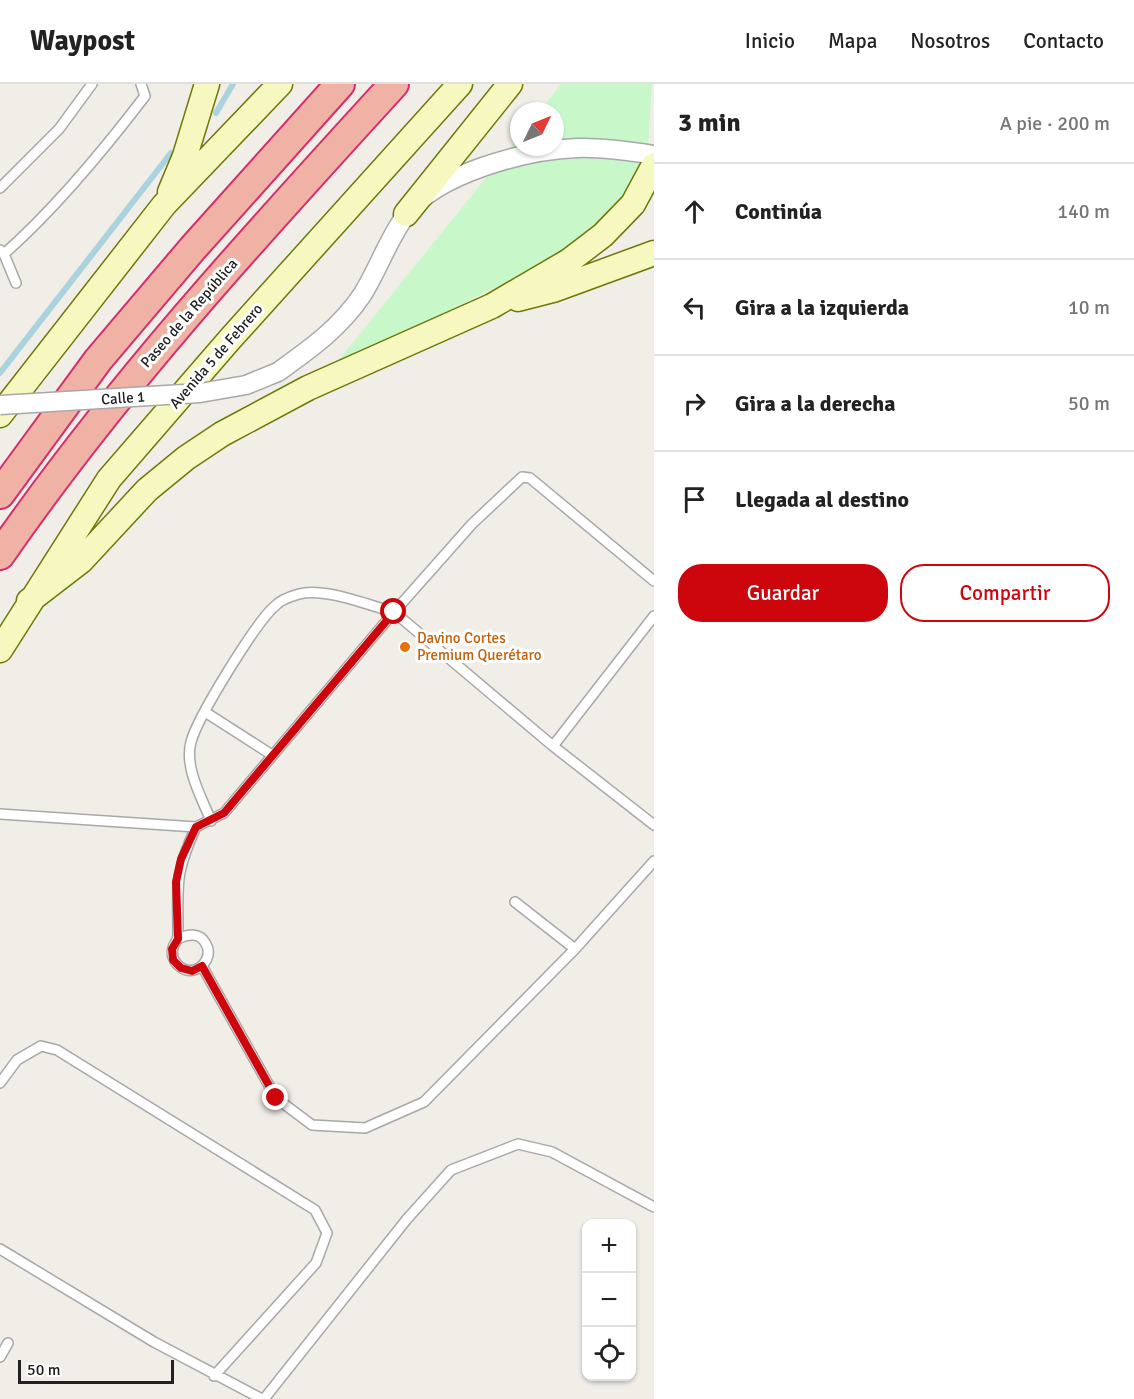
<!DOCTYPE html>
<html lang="es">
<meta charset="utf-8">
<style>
body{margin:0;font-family:Signika,sans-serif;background:#f6f6f6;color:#222}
.controls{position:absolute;right:18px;bottom:18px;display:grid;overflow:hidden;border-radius:12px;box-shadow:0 2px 4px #0004}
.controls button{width:54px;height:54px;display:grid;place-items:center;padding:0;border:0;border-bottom:2px solid #e0e0e0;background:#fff;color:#222;font:30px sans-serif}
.compass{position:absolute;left:510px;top:18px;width:54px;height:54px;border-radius:50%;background:#fff;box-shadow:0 2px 4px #0004;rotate:47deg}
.scale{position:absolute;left:18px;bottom:15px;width:156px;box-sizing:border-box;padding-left:6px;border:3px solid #212121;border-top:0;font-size:16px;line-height:21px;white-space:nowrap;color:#212121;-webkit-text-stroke:4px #fff;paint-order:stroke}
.stop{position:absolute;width:18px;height:18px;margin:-14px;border:4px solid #cc060c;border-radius:50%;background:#fff}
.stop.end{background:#cc060c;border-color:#fff;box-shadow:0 2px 6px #0008}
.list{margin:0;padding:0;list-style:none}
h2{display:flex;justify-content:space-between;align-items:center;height:78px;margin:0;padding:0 24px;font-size:26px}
h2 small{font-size:20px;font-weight:400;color:#767676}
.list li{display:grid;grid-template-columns:39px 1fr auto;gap:18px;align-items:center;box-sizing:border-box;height:96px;padding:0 24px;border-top:2px solid #e0e0e0}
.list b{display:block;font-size:22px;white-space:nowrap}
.list em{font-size:20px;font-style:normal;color:#767676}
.actions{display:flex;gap:12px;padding:18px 24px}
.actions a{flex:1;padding:14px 0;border:2px solid #cc060c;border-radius:24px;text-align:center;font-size:21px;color:#cc060c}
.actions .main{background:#cc060c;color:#fff}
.icon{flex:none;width:33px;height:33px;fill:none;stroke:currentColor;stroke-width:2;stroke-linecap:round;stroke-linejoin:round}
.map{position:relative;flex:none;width:654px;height:1315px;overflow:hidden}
header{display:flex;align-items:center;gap:36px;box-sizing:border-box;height:84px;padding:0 30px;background:#fff;border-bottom:2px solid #e0e0e0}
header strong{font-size:28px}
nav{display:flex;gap:33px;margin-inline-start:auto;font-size:21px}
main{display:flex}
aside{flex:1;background:#fff}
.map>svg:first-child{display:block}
.park{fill:#c8f8ca}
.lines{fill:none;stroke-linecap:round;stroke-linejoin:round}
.stream{stroke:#aad3dd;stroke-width:6}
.service-casing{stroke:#a8a8a8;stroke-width:12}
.minor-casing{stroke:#a8a8a8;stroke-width:21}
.secondary-casing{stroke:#6f7808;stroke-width:27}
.trunk-casing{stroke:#d62d6d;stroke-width:32}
.service{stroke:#fff;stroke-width:9}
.minor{stroke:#fff;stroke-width:18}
.secondary{stroke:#f7f8bf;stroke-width:24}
.trunk{stroke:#efb2a5;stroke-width:28}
.minor-bridge-casing{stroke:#a8a8a8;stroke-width:21;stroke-linecap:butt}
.minor-bridge{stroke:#fff;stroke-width:18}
.route{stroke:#cc060c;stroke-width:8}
.food-dot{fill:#e8710a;stroke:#fff;stroke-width:2}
.labels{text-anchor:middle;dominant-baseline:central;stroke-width:6;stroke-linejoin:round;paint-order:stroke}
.street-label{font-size:15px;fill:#212121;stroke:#fff}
.food-label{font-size:15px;fill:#c56008;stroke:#fff;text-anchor:start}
</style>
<header>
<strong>Waypost</strong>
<nav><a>Inicio</a><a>Mapa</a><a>Nosotros</a><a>Contacto</a></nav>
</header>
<main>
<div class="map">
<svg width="654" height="1315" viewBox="0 0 654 1315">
<rect width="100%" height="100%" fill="#f1eee8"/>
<path class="park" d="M561 0H652L648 62 621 118 566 169 333 283 519 53V63H555V27H540Z"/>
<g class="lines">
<path class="stream" d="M216 29 233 0
M0 289 171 69"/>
<defs>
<path id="service" d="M0 104 59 45 92 0
M0 166 4 170C56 124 103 67 145 12L141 0
M4 170 16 199
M205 628 272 671
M553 662 654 532
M0 730 196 743 224 729 394 528 553 662 654 741
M211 737C202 714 184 684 191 658 197 634 256 538 275 522 280 516 292 512 299 510 324 503 368 521 394 528L472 440 522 393 530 394 654 497
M515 818 575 865 654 777
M178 855C188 850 200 848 206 860 212 870 205 883 194 886 182 889 169 876 173 864 174 859 178 857 178 851 178 801 174 791 196 743
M202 882 276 1014 312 1041 365 1044 424 1018 575 865
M0 999 17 976 41 962 57 966 315 1126 327 1149 316 1179 214 1292
M0 1165 154 1258 262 1315
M0 1273 8 1259
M264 1315 407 1135 451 1086 518 1060 552 1068 654 1123"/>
<path id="minor" d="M278 288C310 265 340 244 362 211 378 186 388 155 406 131 437 89 526 66 577 64 602 63 629 67 654 71"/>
<path id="secondary" d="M170 108 185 72 207 0
M406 130 510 0
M518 215 553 206 654 169
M0 331 164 121 280 0
M29 517 81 477 147 406 186 374 222 350 308 304 492 222 569 177 603 151 633 120 654 81
M0 566 109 395 231 254 460 0"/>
<path id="trunk" d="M0 410 98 276 193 164 340 0
M0 471C117 302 256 151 394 0"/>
</defs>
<use href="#service" class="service-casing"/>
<use href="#minor" class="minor-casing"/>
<use href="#secondary" class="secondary-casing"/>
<use href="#trunk" class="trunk-casing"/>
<use href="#service" class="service"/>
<use href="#minor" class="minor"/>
<use href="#secondary" class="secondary"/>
<use href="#trunk" class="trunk"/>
<defs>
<path id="minor-bridge" d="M0 321 200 309 246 301 278 288"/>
</defs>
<use href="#minor-bridge" class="minor-bridge-casing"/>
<use href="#minor-bridge" class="minor-bridge"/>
</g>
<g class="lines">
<path class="route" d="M276 1014 202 882 192 887 181 884 173 876 172 865 178 855 176 798 181 775 196 743 224 729 394 528"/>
</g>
<circle class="food-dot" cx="405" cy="563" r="6"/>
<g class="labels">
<g class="street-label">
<text transform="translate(189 229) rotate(-49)">Paseo de la República</text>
<text transform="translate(216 272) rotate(-49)">Avenida 5 de Febrero</text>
<text transform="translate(123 314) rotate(-4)">Calle 1</text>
</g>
<g class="food-label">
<text x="417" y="554">Davino Cortes<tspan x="417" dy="17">Premium Querétaro</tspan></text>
</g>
</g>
</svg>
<div class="controls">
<button>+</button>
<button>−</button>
<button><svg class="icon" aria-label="locate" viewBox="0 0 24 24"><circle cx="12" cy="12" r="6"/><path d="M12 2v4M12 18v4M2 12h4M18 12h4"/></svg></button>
</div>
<svg class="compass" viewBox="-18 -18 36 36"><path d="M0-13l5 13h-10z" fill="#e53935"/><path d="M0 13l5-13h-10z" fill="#767676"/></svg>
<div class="scale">50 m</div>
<div class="stop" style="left:394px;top:528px"></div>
<div class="stop end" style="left:276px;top:1014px"></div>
</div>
<aside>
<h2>3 min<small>A pie · 200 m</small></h2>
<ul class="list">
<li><svg class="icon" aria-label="ahead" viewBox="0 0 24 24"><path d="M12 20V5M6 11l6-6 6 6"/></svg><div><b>Continúa</b></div><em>140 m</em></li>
<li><svg class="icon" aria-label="left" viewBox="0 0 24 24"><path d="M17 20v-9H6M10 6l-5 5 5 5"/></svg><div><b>Gira a la izquierda</b></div><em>10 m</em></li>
<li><svg class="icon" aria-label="right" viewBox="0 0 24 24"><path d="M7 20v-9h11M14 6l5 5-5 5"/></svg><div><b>Gira a la derecha</b></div><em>50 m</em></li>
<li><svg class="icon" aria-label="arrive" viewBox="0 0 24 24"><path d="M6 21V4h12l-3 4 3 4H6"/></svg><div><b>Llegada al destino</b></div></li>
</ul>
<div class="actions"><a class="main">Guardar</a><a>Compartir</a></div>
</aside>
</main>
